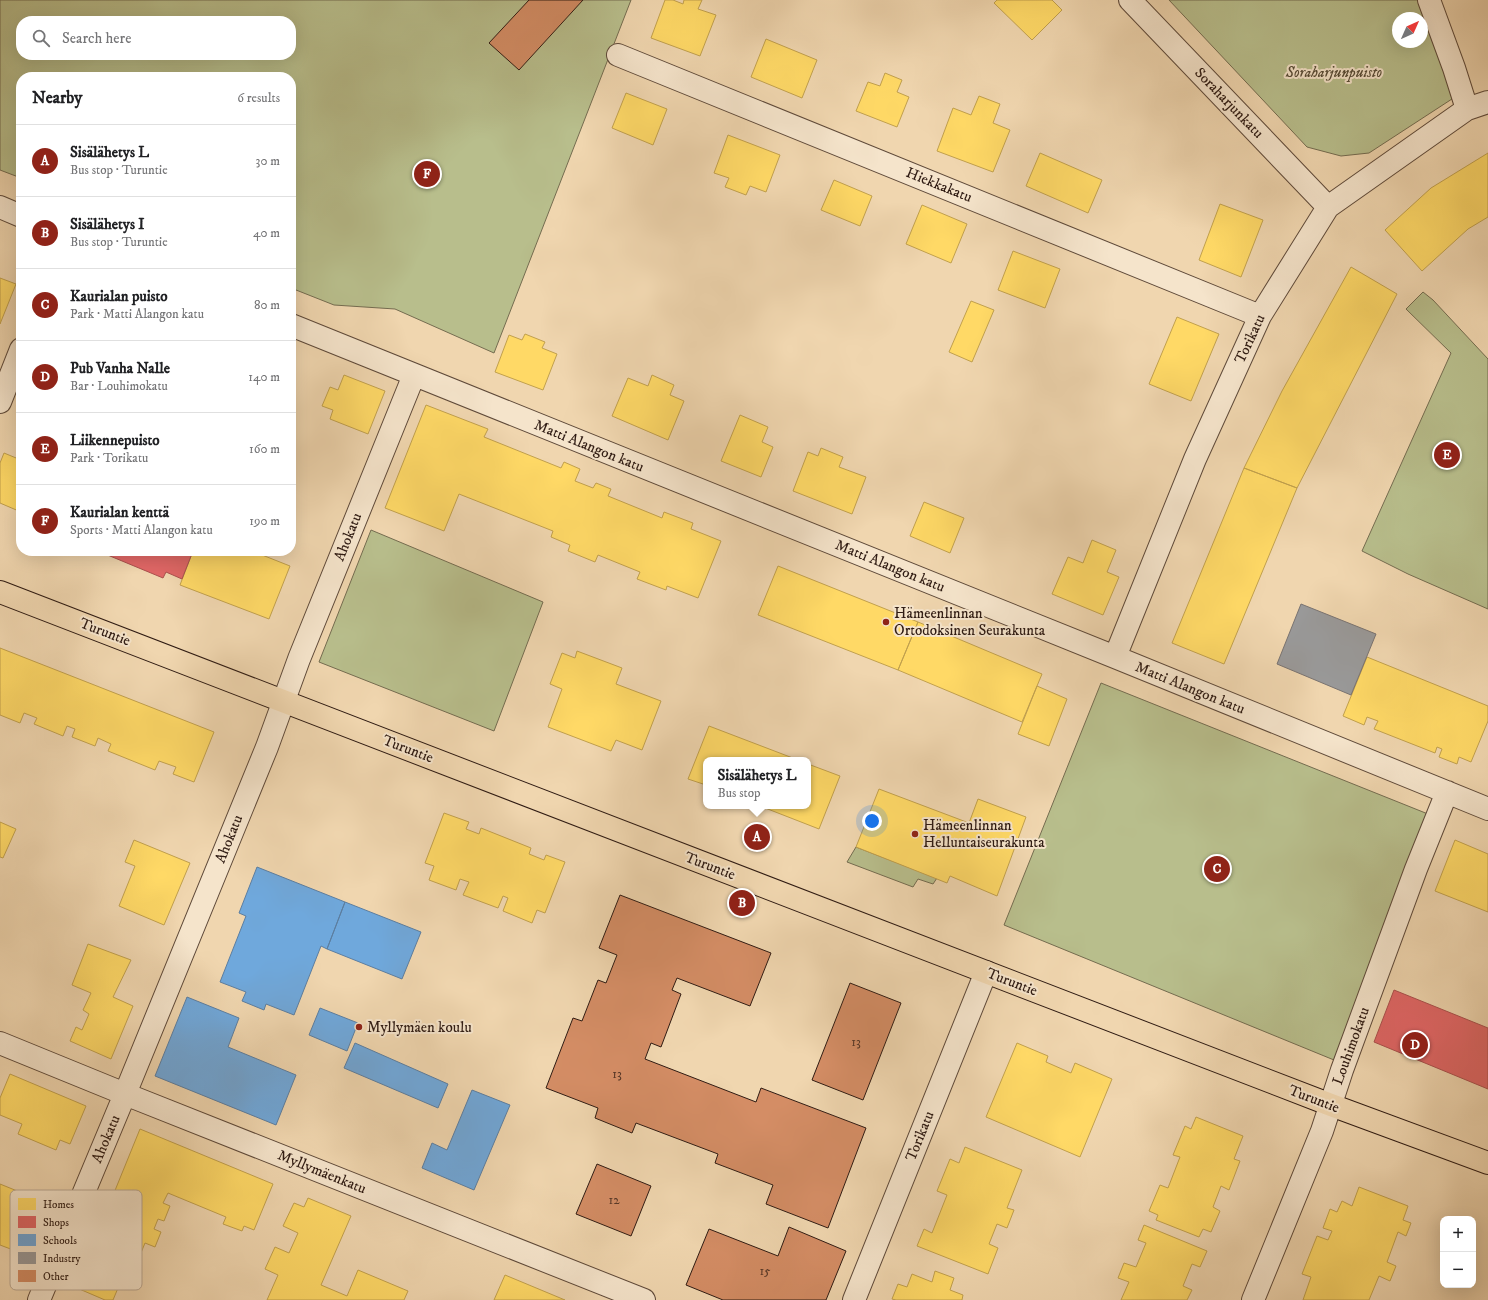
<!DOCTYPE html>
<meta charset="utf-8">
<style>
body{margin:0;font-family:"IM FELL DW Pica",serif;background:#f6f6f6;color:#202124}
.controls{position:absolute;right:12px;bottom:12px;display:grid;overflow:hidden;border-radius:8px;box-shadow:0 4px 16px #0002}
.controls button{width:36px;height:36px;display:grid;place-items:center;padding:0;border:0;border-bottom:1px solid #e0e0e0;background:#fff;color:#202124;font:20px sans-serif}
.compass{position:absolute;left:1392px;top:12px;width:36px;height:36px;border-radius:50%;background:#fff;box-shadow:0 4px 16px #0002;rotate:45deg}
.you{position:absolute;left:872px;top:821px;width:14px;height:14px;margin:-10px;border:3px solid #fff;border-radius:50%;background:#1a73e8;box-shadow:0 0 0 6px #1a73e833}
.badge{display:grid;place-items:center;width:26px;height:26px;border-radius:50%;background:#8f2418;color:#fff;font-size:13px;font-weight:700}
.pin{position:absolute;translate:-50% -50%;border:2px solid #fff;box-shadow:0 1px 4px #0006}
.popup{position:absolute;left:703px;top:757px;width:108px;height:52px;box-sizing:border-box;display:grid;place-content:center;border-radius:8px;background:#fff;filter:drop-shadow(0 1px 3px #0005);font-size:13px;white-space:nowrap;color:#757577}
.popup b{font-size:15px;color:#202124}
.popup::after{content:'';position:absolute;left:50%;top:100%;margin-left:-8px;border:8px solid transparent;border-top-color:#fff}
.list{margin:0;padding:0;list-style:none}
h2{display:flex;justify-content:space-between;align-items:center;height:52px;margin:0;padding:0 16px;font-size:17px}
h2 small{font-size:13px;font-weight:400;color:#757577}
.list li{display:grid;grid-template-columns:26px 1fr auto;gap:12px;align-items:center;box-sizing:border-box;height:72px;padding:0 16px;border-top:1px solid #e0e0e0}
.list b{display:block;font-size:15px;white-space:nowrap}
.list p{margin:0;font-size:13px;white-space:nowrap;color:#757577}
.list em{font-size:13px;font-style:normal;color:#757577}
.icon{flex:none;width:22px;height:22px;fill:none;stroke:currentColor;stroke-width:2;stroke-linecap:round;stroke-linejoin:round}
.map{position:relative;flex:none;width:1488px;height:1300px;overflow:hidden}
.search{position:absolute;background:#fff;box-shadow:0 4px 16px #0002;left:16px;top:16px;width:280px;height:44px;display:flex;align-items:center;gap:10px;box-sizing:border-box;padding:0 14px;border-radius:16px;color:#757577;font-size:15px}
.panel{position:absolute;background:#fff;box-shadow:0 4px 16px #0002;left:16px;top:72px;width:280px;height:484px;border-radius:16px}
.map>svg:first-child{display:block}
.green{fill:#b8be8c;stroke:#746c50;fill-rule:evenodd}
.homes{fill:#ffd966;stroke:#c1a04d}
.shops{fill:#e06666;stroke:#ab504d}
.schools{fill:#6fa8dc;stroke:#5c7ea0}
.industry{fill:#999;stroke:#797371}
.building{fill:#d48d65;stroke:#2f1b13}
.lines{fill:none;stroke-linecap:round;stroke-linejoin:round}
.minor-casing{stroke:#5f4a3a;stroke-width:24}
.major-casing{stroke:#2f1b13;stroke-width:24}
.minor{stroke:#f5e4cb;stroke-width:22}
.major{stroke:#f0d6af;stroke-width:22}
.poi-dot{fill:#8f2418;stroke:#f5e4cb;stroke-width:1.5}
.labels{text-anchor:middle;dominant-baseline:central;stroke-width:4;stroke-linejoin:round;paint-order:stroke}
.number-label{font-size:13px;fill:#583828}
.park-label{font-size:15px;font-style:italic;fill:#584c37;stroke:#f5e4cb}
.street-label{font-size:15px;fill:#2f1b13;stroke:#f5e4cb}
.poi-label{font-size:15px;fill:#2f1b13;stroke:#f5e4cb;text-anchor:start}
.key{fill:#f5e4cb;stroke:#baa894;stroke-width:1}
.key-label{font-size:11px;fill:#2f1b13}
</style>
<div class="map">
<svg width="1488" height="1300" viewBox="0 0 1488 1300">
<rect width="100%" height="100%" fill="#f0d6af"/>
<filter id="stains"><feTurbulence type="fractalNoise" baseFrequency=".005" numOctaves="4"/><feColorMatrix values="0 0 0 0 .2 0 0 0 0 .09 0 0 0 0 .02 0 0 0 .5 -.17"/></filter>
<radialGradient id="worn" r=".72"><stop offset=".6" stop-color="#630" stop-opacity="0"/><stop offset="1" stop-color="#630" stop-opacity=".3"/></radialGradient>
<path class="green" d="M0 0H631L494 353 395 309 334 305 291 288V77H21V178L0 170ZM21 21H291V55H21Z
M1169 0H1418L1455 97 1369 153 1341 156 1307 147ZM1398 18H1422V42H1398Z
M1423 292 1433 300 1488 359V609L1408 574 1362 551 1451 353 1406 309Z
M371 530 543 602 494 731 319 662Z
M1101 683 1428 814 1334 1060 1004 925Z
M856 847 937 878 933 884 918 879 913 887 847 862Z"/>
<path class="homes" d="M665 0H673L683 4 684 0H702L698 9 716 15 700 56 651 38Z
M997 0H1052L1062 10 1032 40 994 3Z
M766 39 817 60 802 98 751 77Z
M885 73 902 80 897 92 909 97 897 127 856 111 868 82 880 86Z
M626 93 667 109 653 145 612 128Z
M979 96 1000 104 993 123 1010 130 993 172 937 151 953 108 971 115Z
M728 135 780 155 766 192 750 186 746 195 725 187 729 178 714 173Z
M1040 153 1102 180 1088 213 1026 186Z
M1488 153V217L1468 229 1422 271 1385 230 1431 188Z
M834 180 872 196 860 226 821 210Z
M1220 204 1263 220 1241 277 1199 260Z
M922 205 967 224 951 263 906 244Z
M1013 251 1060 269 1045 308 998 290Z
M1351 267 1397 294 1297 488 1244 468 1282 391Z
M0 278 16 284 0 324Z
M971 301 994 310 972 362 949 352Z
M1177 317 1219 334 1191 401 1149 384Z
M525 334 545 342 542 348 557 354 543 390 495 372 509 335 522 340Z
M344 375 385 391 368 434 330 419 333 410 322 406 330 387 338 390Z
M652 375 674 385 670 395 684 401 668 440 612 416 628 378 648 386Z
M426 405 488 429 484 437 561 468 564 462 580 469 575 481 593 488 596 483 611 489 608 496 662 518 664 512 693 523 691 529 721 541 698 598 667 586 666 590 637 579 640 572 598 555 595 562 568 551 570 545 551 537 553 531 459 494 444 531 385 508Z
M740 415 768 427 762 442 773 447 761 477 721 461Z
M821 448 843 457 839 467 866 477 852 514 793 491 808 452 818 456Z
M4 453 21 460V512L0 503V463Z
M1244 468 1297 488 1224 664 1172 643Z
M924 502 964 518 950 553 910 536Z
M1092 540 1116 550 1107 572 1119 577 1103 615 1052 594 1068 557 1083 563Z
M193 551H252L290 566 269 619 180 585Z
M778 566 918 622 898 670 758 615Z
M918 622 1042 674 1022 722 898 670Z
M0 648 214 732 194 782 173 774 176 767 159 761 155 770 108 751 111 744 98 738 95 746 72 737 75 729 67 726 63 736 34 724 37 718 24 713 20 723 0 715Z
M577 651 622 668 616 684 661 701 642 750 616 740 611 751 548 727 562 689 550 684 562 653 575 658Z
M1367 657 1488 706V721L1471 762 1459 757 1457 764 1439 757 1442 749 1437 747 1435 753 1374 729 1378 721 1367 717 1364 725 1343 716Z
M1037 686 1067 699 1049 746 1018 734Z
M709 726 798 760H706V785L688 779Z
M808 764 840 776 819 829 760 806H808Z
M879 789 969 823 978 799 1026 817 997 896 950 876 947 883 856 847Z
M444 813 469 822 466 829 479 834 481 828 531 848 529 854 544 860 546 855 565 862 545 913 537 910 532 923 503 911 508 898 503 896 498 908 463 895 469 882 460 879 456 890 429 880 434 866 425 863Z
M0 822 16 829 3 858 0 857Z
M134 840 190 863 164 925 119 906 135 866 125 862Z
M1455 840 1488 854V912L1435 891Z
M88 944 131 960 113 997 133 1006 111 1059 70 1041 76 1027 82 1030 89 1014 83 1010 91 993 72 985Z
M1017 1043 1048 1056 1046 1062 1071 1073 1075 1063 1112 1079 1080 1157 986 1117Z
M10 1074 86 1106 70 1144 60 1140 56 1150 18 1134 22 1124 0 1115V1098Z
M1196 1117 1243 1136 1234 1159 1240 1161 1229 1190 1221 1186 1213 1207 1220 1211 1211 1232 1203 1229 1199 1237 1156 1220 1158 1215 1149 1211 1160 1185 1168 1188 1180 1157 1173 1155 1185 1126 1191 1129Z
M140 1129 273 1184 254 1230 244 1226 242 1231 223 1224 226 1217 168 1193 163 1203 170 1206 164 1221 158 1219 154 1229 161 1232 155 1247 145 1243 136 1265 92 1247Z
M965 1147 1022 1170 1007 1208 1014 1210 1007 1228 997 1224 989 1244 998 1248 988 1274 917 1246 924 1229 932 1233 947 1195 937 1191 950 1159 959 1163Z
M0 1184 37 1199 16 1251 0 1245Z
M1359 1187 1408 1206 1403 1220 1411 1223 1406 1236 1398 1232 1387 1262 1396 1266 1390 1281 1379 1276 1369 1300H1303L1311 1277 1302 1274 1317 1236 1328 1240 1332 1231 1323 1228 1330 1209 1337 1212 1342 1201 1352 1206Z
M308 1198 351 1216 321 1285 347 1296 358 1270 408 1291 404 1300H267L278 1275 265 1269 275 1247 289 1253 298 1233 283 1226 294 1203 304 1207Z
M1144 1225 1207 1251 1200 1267 1192 1264 1183 1286 1192 1290 1187 1300H1121L1129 1282 1118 1278 1124 1263 1136 1267 1146 1243 1138 1240Z
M935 1271 954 1278 950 1290 963 1295 962 1300H896L892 1299 898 1284 907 1287 912 1274 932 1282Z
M83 1272 118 1288 113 1300H105L77 1288Z
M505 1275 565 1300H494Z"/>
<path class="shops" d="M98 551H193L182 579 166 572 163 578Z
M1394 990 1488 1028V1089L1374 1042Z"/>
<path class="schools" d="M257 867 345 902 327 949 321 946 294 1015 266 1004 264 1010 242 1001 246 992 220 982 246 916 239 913Z
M345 902 421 932 402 979 327 949Z
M187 997 239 1018 228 1047 296 1075 276 1125 155 1076Z
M320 1008 358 1023 347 1051 309 1035Z
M355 1043 448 1084 438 1108 344 1068Z
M472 1090 510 1105 474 1190 422 1168 432 1143 447 1150Z"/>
<path class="industry" d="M1301 604 1376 634 1351 695 1277 664Z"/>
<path class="building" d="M529 0H583L519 70 489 43Z
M620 895 771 953 750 1006 677 978 672 990 681 994 661 1047 651 1043 645 1059 756 1102 761 1088 866 1128 828 1228 766 1204 773 1185 715 1163 718 1154 636 1123 632 1133 595 1118 598 1108 546 1088 573 1018 582 1021 598 980 606 983 617 955 599 948Z
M850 983 901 1003 863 1100 812 1080Z
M597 1164 651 1186 631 1236 576 1214Z
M789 1227 846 1251 826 1300H723L686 1285 709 1229 778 1256Z"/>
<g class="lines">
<defs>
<path id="minor" d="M1130 0 1328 207
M1429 0 1454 68 1467 109
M618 55 1260 316
M0 207 21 216
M291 325 1115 657 1488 809
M0 402 21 349
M1115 657 1195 459 1260 316 1328 207 1467 109 1488 102
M0 1043 125 1094 644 1300
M39 1300 125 1094 267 747 299 659 414 375
M854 1300 986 972
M1253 1300 1322 1131 1342 1070 1416 869 1447 792"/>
<path id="major" d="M0 592 1331 1105 1488 1163"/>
</defs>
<use href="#minor" class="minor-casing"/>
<use href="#major" class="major-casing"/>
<use href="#minor" class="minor"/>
<use href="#major" class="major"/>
</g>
<g class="poi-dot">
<circle cx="886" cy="622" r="4"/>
<circle cx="915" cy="834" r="4"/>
<circle cx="359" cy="1027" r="4"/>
</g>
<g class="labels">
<g class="number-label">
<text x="856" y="1042">13</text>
<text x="617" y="1074">13</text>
<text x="614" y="1200">12</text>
<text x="765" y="1271">15</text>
</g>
<g class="park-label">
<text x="1334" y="72">Soraharjunpuisto</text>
</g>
<g class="street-label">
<text transform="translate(1229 103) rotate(46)">Soraharjunkatu</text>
<text transform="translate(939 185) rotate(22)">Hiekkakatu</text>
<text transform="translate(1250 339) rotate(-65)">Torikatu</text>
<text transform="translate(589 446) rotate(22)">Matti Alangon katu</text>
<text transform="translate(348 537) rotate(-68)">Ahokatu</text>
<text transform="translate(890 566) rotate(22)">Matti Alangon katu</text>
<text transform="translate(105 632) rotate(21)">Turuntie</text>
<text transform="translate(1190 688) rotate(22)">Matti Alangon katu</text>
<text transform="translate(408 749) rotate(21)">Turuntie</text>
<text transform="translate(229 839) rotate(-68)">Ahokatu</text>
<text transform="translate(710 866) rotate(21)">Turuntie</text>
<text transform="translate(1012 982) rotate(21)">Turuntie</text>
<text transform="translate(1351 1046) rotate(-70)">Louhimokatu</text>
<text transform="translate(1314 1099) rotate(21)">Turuntie</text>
<text transform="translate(920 1136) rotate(-68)">Torikatu</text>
<text transform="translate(106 1139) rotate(-67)">Ahokatu</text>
<text transform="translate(322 1172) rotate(22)">Myllymäenkatu</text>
</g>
<g class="poi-label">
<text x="894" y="613">Hämeenlinnan<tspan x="894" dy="17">Ortodoksinen Seurakunta</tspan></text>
<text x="923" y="825">Hämeenlinnan<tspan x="923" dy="17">Helluntaiseurakunta</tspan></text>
<text x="367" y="1027">Myllymäen koulu</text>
</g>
</g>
<rect x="10" y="1190" width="132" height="100" rx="6" class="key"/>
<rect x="18" y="1198" width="18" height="12" fill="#ffd966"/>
<rect x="18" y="1216" width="18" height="12" fill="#e06666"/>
<rect x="18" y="1234" width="18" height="12" fill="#6fa8dc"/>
<rect x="18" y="1252" width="18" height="12" fill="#999"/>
<rect x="18" y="1270" width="18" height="12" fill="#d48d65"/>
<g class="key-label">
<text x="43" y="1208">Homes</text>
<text x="43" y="1226">Shops</text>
<text x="43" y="1244">Schools</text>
<text x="43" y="1262">Industry</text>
<text x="43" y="1280">Other</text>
</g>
<rect width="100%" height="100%" filter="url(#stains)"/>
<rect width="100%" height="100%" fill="url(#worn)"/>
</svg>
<div class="controls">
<button>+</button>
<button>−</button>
</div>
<svg class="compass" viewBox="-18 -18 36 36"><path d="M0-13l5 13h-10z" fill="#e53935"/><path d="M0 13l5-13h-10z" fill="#757577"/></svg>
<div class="you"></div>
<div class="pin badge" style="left:757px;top:837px">A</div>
<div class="popup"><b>Sisälähetys L</b>Bus stop</div>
<div class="pin badge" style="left:742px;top:903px">B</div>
<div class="pin badge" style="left:1217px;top:869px">C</div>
<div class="pin badge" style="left:1415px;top:1045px">D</div>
<div class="pin badge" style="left:1447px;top:455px">E</div>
<div class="pin badge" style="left:427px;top:174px">F</div>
<div class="search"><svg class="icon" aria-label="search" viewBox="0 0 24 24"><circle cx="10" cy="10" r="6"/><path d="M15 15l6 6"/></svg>Search here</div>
<section class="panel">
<h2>Nearby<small>6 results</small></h2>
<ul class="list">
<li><span class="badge">A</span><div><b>Sisälähetys L</b><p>Bus stop · Turuntie</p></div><em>30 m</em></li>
<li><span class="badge">B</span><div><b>Sisälähetys I</b><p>Bus stop · Turuntie</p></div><em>40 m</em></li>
<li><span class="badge">C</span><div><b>Kaurialan puisto</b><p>Park · Matti Alangon katu</p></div><em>80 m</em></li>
<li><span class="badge">D</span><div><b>Pub Vanha Nalle</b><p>Bar · Louhimokatu</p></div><em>140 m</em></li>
<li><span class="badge">E</span><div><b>Liikennepuisto</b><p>Park · Torikatu</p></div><em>160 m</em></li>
<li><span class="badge">F</span><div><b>Kaurialan kenttä</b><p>Sports · Matti Alangon katu</p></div><em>190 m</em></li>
</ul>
</section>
</div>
